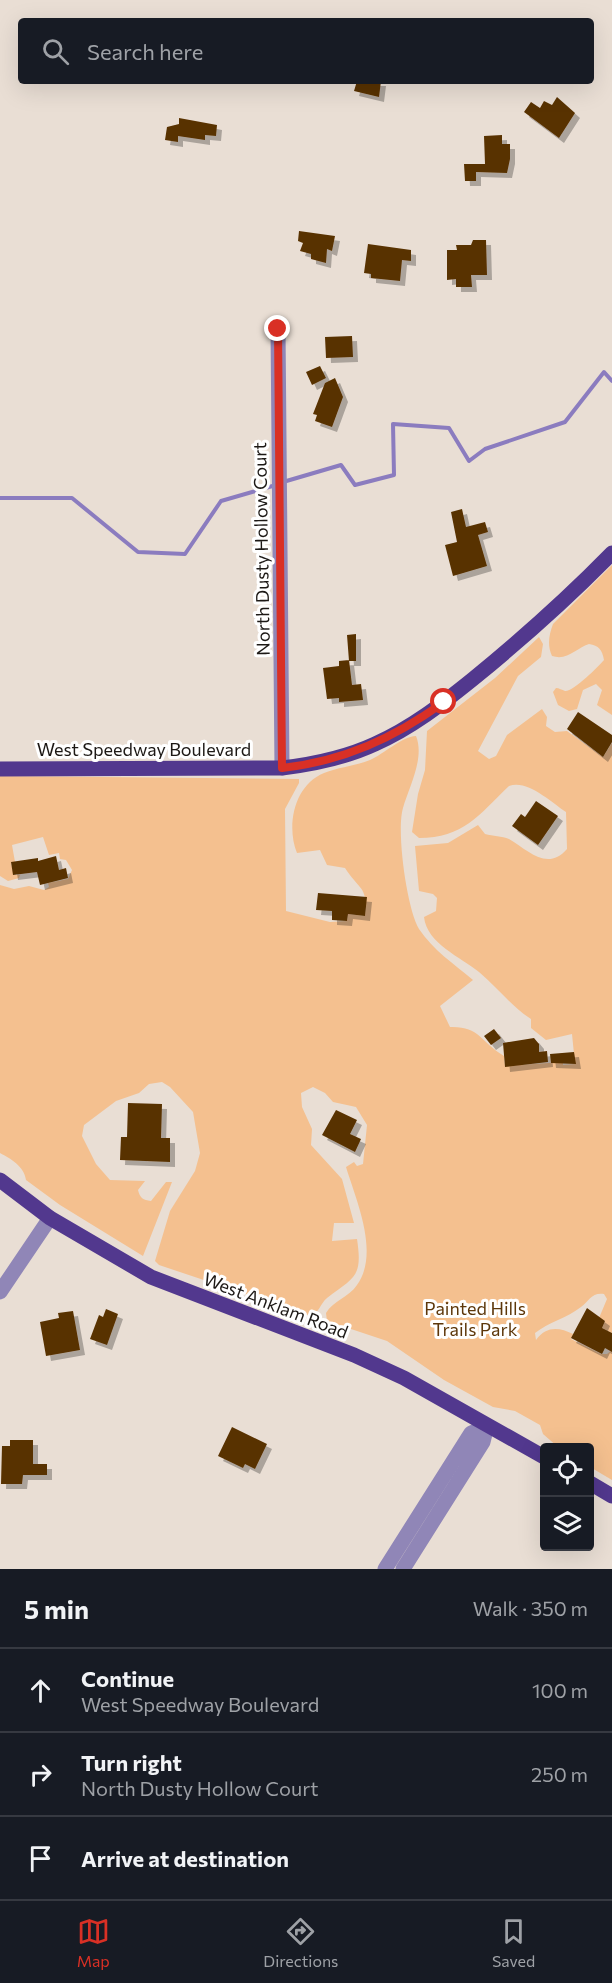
<!DOCTYPE html>
<meta charset="utf-8">
<style>
body{margin:0;font-family:Commissioner,sans-serif;background:#242831;color:#f1f3f6}
.controls{position:absolute;right:18px;bottom:18px;display:grid;overflow:hidden;border-radius:6px;box-shadow:0 6px 24px #0002}
.controls button{width:54px;height:54px;display:grid;place-items:center;padding:0;border:0;border-bottom:2px solid #363941;background:#171b24;color:#f1f3f6;font:30px sans-serif}
.stop{position:absolute;width:18px;height:18px;margin:-14px;border:4px solid #d93025;border-radius:50%;background:#fff}
.stop.end{background:#d93025;border-color:#fff;box-shadow:0 2px 6px #0008}
.list{margin:0;padding:0;list-style:none}
h2{display:flex;justify-content:space-between;align-items:center;height:78px;margin:0;padding:0 24px;font-size:26px}
h2 small{font-size:20px;font-weight:400;color:#9ea1a6}
.list li{display:grid;grid-template-columns:39px 1fr auto;gap:18px;align-items:center;box-sizing:border-box;height:84px;padding:0 24px;border-top:2px solid #363941}
.list b{display:block;font-size:22px;white-space:nowrap}
.list p{margin:0;font-size:20px;white-space:nowrap;color:#9ea1a6}
.list em{font-size:20px;font-style:normal;color:#9ea1a6}
.icon{flex:none;width:33px;height:33px;fill:none;stroke:currentColor;stroke-width:2;stroke-linecap:round;stroke-linejoin:round}
.map{position:relative;flex:none;width:612px;height:1569px;overflow:hidden}
.search{position:absolute;background:#171b24;box-shadow:0 6px 24px #0002;left:18px;right:18px;top:18px;height:66px;display:flex;align-items:center;gap:15px;box-sizing:border-box;padding:0 21px;border-radius:6px;color:#9ea1a6;font-size:22px}
.sheet{height:330px;background:#171b24}
nav{display:flex;justify-content:space-around;align-items:center;box-sizing:border-box;height:84px;border-top:2px solid #363941;background:#171b24;font-size:16px;color:#9ea1a6}
nav a{display:grid;justify-items:center;gap:3px}
nav .on{color:#d93025}
.map>svg:first-child{display:block}
.green{fill:#f4c08f}
.lines{fill:none;stroke-linecap:round;stroke-linejoin:round}
.stream{stroke:#8b7cbf;stroke-width:4}
.building{fill:#593201;filter:url(#shadow)}
.minor{stroke:#9086b7;stroke-width:15}
.major{stroke:#52388e;stroke-width:15}
.route{stroke:#d93025;stroke-width:8}
.labels{text-anchor:middle;dominant-baseline:central;stroke-width:6;stroke-linejoin:round;paint-order:stroke}
.street-label{font-size:18px;fill:#1c1815;stroke:#fff}
.park-label{font-size:18px;fill:#5d370a;stroke:#fff}
</style>
<div class="map">
<svg width="612" height="1569" viewBox="0 0 612 1569">
<defs>
<filter id="shadow"><feDropShadow dx="5" dy="5" stdDeviation="0" flood-color="#0004"/></filter>
</defs>
<rect width="100%" height="100%" fill="#e9ded4"/>
<path class="green" d="M612 565V715L597 705 602 690 596 684 583 690 577 709 569 711 558 705 553 692 556 688C559 688 562 690 565 691 573 692 599 666 604 660 602 649 599 646 589 644 576 648 568 661 552 656 547 645 549 635 553 624Z
M539 637 543 644 541 657 518 676 478 751 489 759 496 756 507 735 542 709 547 717 546 726 555 732 567 731 603 757 612 743V1333L602 1328 605 1321 599 1318 607 1299 604 1294C592 1292 589 1301 581 1307 567 1318 549 1322 535 1333L536 1340C546 1326 559 1327 573 1334L571 1339 601 1354H607L612 1350V1480L590 1467V1448L558 1447 543 1434 540 1425 515 1411 493 1407 444 1380 387 1341 327 1321 326 1313C333 1301 349 1297 357 1285 380 1253 356 1200 346 1167L354 1162 357 1166 363 1164 367 1125 356 1107 333 1102 325 1093 313 1087 301 1093 302 1107 312 1129 311 1145 342 1179 354 1223H334L332 1241 357 1239C363 1278 354 1277 327 1298 320 1304 319 1313 311 1316L159 1265 155 1261 170 1211 195 1171 200 1153 193 1112 170 1087 162 1082 149 1084 139 1093 116 1101 84 1125 82 1136 96 1164 110 1180 145 1181 138 1190C140 1198 143 1200 151 1201L166 1182H172L143 1256 60 1205 26 1180C24 1166 11 1159 0 1153V885L14 889 29 886 44 890 49 887 48 883 68 879 72 870 66 860 60 859 59 853 49 855 43 837 12 845 15 862 11 863 14 875H20L19 878 8 881 0 876V776L299 779V783L285 809 286 911 330 922 347 921 348 914 365 916C368 886 360 891 345 868L327 865 320 850 297 853C286 826 294 785 324 773 339 767 355 766 370 760 384 754 401 737 416 736 425 758 409 787 403 808 396 831 407 909 419 929 433 950 454 964 473 980L440 1006 450 1027C479 1026 480 1041 504 1056L505 1066 563 1062V1065L575 1064 572 1034 546 1040 531 1028V1019C511 1006 497 987 479 972 461 957 427 944 424 917L436 911 437 898 433 894 419 891 415 846 448 843 478 825 485 834C493 836 502 836 509 839 528 850 547 872 567 849L566 812C551 802 527 779 509 786 479 815 463 838 419 838L412 832 418 794 425 770 427 731 495 678Z"/>
<g class="lines">
<path class="stream" d="M283 482 341 465 355 485 394 475 393 424 449 428 469 461 485 449 565 422 604 372 612 381
M0 498H72L138 552 185 554 221 501 276 485"/>
</g>
<path class="building" d="M357 81H381L379 97 354 91Z
M557 97 575 113 559 138 524 112 531 102 540 108 544 101 552 105Z
M179 118 217 125 216 136 205 135V140L178 136V142L165 140 167 127 179 124Z
M502 135V144H510V159L507 173 476 172V181H465L464 164H485L484 136Z
M299 231 335 236 332 251 327 249 326 263 311 259V254L300 251 303 243 298 241Z
M473 240H486L487 275H471L472 287H456V279L447 280V250H457L456 245H471Z
M368 244 411 250V261L402 260 400 281 371 278V274L364 273Z
M352 336 353 357 326 358 325 337Z
M320 366 326 378 312 385 306 372Z
M335 378 343 397 332 427 315 421 317 415 313 414 325 383Z
M462 509 466 527 485 522 488 532 478 535 487 566 453 576 445 545 457 542 451 512Z
M356 634V661H349L347 635Z
M349 660 352 685 361 684 363 700 339 702V698L327 699 323 668 339 666V661Z
M578 712 612 735V742L603 757 567 729Z
M536 801 558 816 538 845 512 826 521 814 525 817Z
M56 856 59 870 66 868 68 878 40 885 37 872 13 875 11 862 38 858V861Z
M318 893 367 897 365 916 348 914 347 921 332 920V911L316 910Z
M494 1029 501 1038 491 1045 484 1036Z
M534 1038 539 1044V1052L547 1051 548 1062 505 1067 503 1043Z
M574 1052 576 1064 551 1063 550 1054Z
M128 1103 162 1104 161 1138H170V1162L120 1160 121 1137H127Z
M336 1110 357 1120 350 1134 361 1139 355 1152 322 1135Z
M587 1308 605 1321 602 1328 612 1333V1352L605 1348 602 1354 571 1338Z
M106 1309 118 1314 107 1345 90 1339 99 1315 103 1317Z
M73 1311 80 1350 46 1356 40 1322 59 1318 58 1313Z
M232 1427 267 1444 255 1469 245 1464 243 1468 218 1456Z
M10 1440H33V1464H47V1475H23L22 1484H1L2 1446H10Z"/>
<g class="lines">
<path class="minor" d="M278 329 282 768
M0 1292 50 1218
M385 1569 471 1433 487 1426
M403 1569 483 1442 487 1426"/>
<path class="major" d="M0 769 282 768C315 764 345 758 375 744 411 728 442 704 473 679 522 639 568 598 612 553
M0 1180 50 1218 151 1277 354 1355 404 1378 544 1457
M590 1483 612 1496"/>
</g>
<g class="lines">
<path class="route" d="M278 329 282 768C344 761 394 738 444 702"/>
</g>
<g class="labels">
<g class="street-label">
<text transform="translate(261 549) rotate(-91)">North Dusty Hollow Court</text>
<text x="144" y="749">West Speedway Boulevard</text>
<text transform="translate(276 1305) rotate(21)">West Anklam Road</text>
</g>
<g class="park-label">
<text x="475" y="1308">Painted Hills<tspan x="475" dy="21">Trails Park</tspan></text>
</g>
</g>
</svg>
<div class="controls">
<button><svg class="icon" aria-label="locate" viewBox="0 0 24 24"><circle cx="12" cy="12" r="6"/><path d="M12 2v4M12 18v4M2 12h4M18 12h4"/></svg></button>
<button><svg class="icon" aria-label="layers" viewBox="0 0 24 24"><path d="M12 4l9 5-9 5-9-5zM3 14l9 5 9-5"/></svg></button>
</div>
<div class="stop" style="left:444px;top:702px"></div>
<div class="stop end" style="left:278px;top:329px"></div>
<div class="search"><svg class="icon" aria-label="search" viewBox="0 0 24 24"><circle cx="10" cy="10" r="6"/><path d="M15 15l6 6"/></svg>Search here</div>
</div>
<section class="sheet">
<h2>5 min<small>Walk · 350 m</small></h2>
<ul class="list">
<li><svg class="icon" aria-label="ahead" viewBox="0 0 24 24"><path d="M12 20V5M6 11l6-6 6 6"/></svg><div><b>Continue</b><p>West Speedway Boulevard</p></div><em>100 m</em></li>
<li><svg class="icon" aria-label="right" viewBox="0 0 24 24"><path d="M7 20v-9h11M14 6l5 5-5 5"/></svg><div><b>Turn right</b><p>North Dusty Hollow Court</p></div><em>250 m</em></li>
<li><svg class="icon" aria-label="arrive" viewBox="0 0 24 24"><path d="M6 21V4h12l-3 4 3 4H6"/></svg><div><b>Arrive at destination</b></div></li>
</ul>
</section>
<nav>
<a class="on"><svg class="icon" aria-label="map" viewBox="0 0 24 24"><path d="M3 6l6-2 6 2 6-2v14l-6 2-6-2-6 2zM9 4v14M15 6v14"/></svg>Map</a>
<a><svg class="icon" aria-label="directions" viewBox="0 0 24 24"><path d="M12 3l9 9-9 9-9-9zM9 14v-3h6M13 9l2 2-2 2"/></svg>Directions</a>
<a><svg class="icon" aria-label="saved" viewBox="0 0 24 24"><path d="M7 4h10v16l-5-4-5 4z"/></svg>Saved</a>
</nav>
